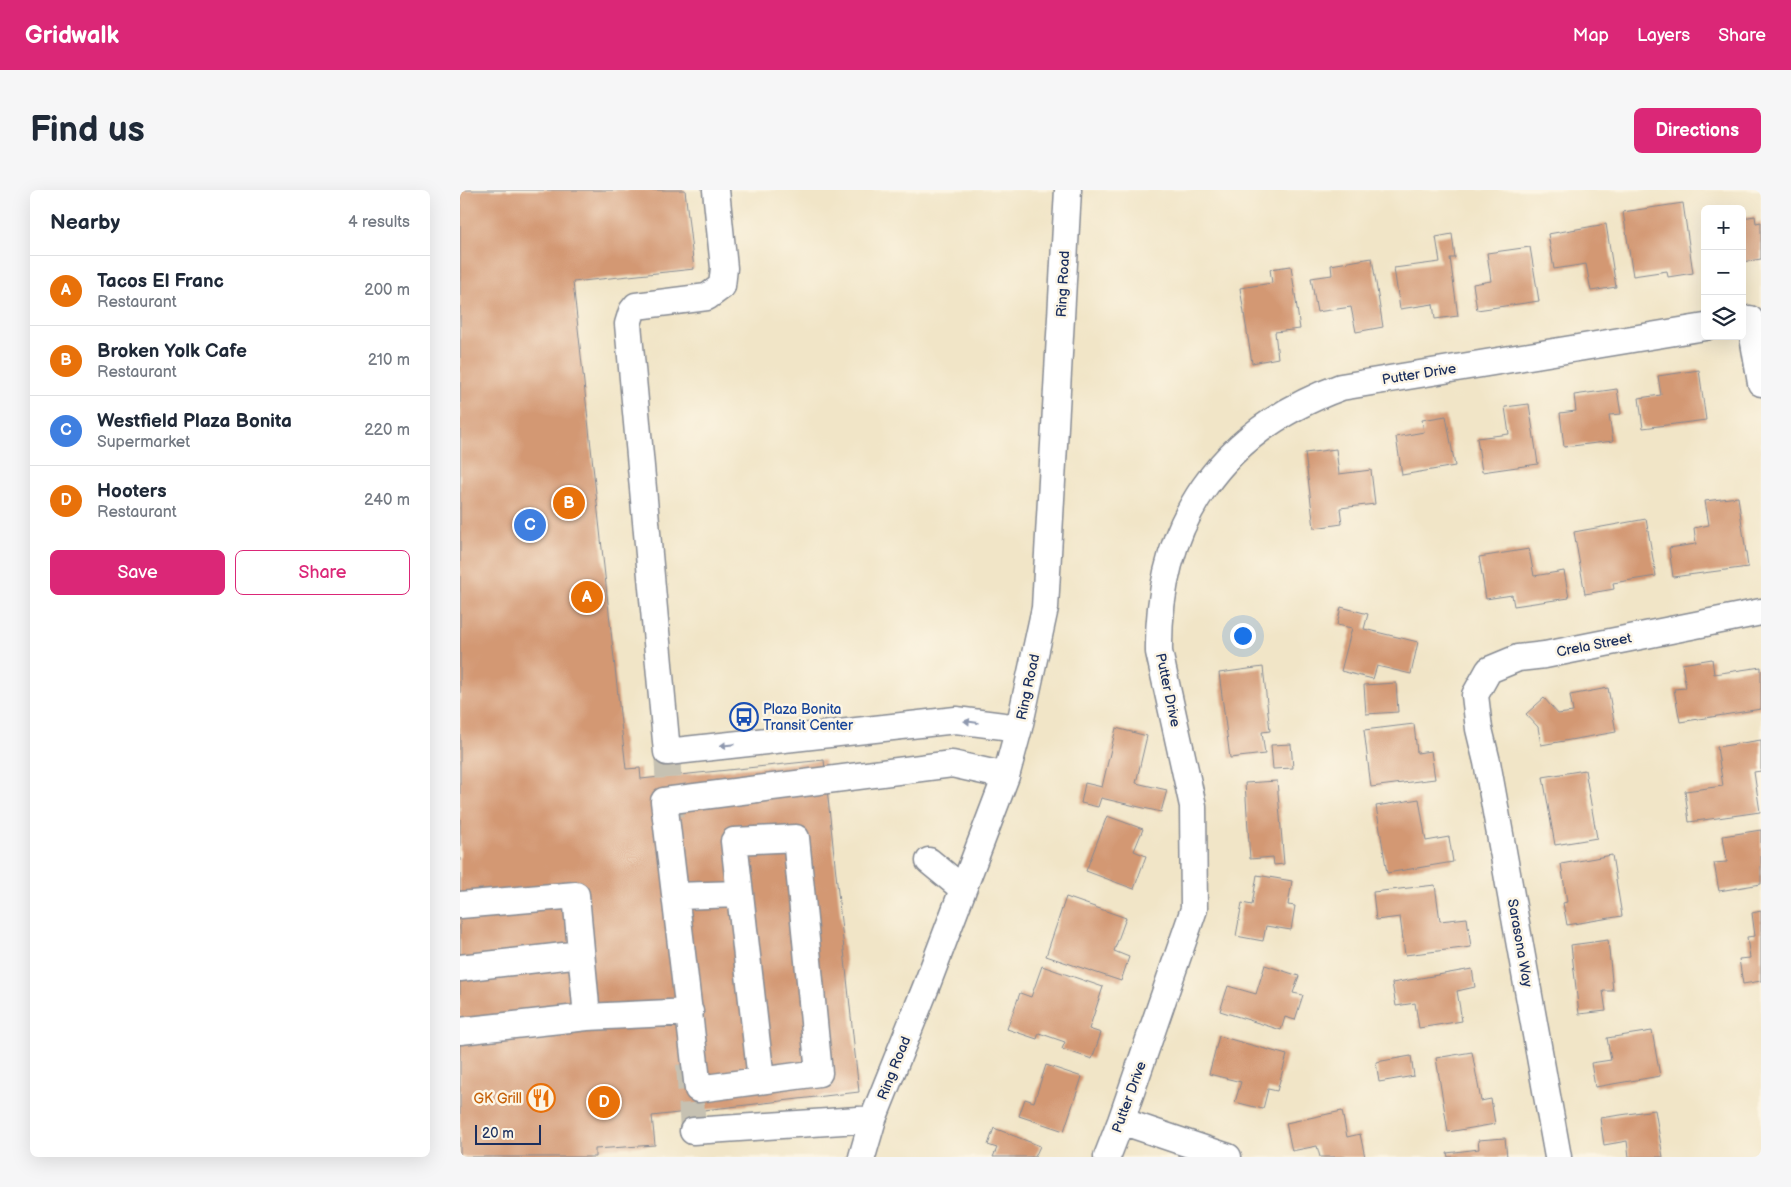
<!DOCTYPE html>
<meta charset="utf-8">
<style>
body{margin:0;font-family:"Balsamiq Sans",sans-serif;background:#f6f6f7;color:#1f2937}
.controls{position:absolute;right:15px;top:15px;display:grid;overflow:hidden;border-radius:8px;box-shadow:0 5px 20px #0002}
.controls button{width:45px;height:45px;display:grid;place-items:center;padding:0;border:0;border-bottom:1px solid #e0e1e3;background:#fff;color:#1f2937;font:25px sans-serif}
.scale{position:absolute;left:15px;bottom:12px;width:66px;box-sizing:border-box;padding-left:5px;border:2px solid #1b2f5e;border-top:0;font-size:14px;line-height:18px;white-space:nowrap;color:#1b2f5e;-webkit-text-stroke:4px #fcf5e5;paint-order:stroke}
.you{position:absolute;left:782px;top:445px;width:18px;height:18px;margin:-12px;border:4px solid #fff;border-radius:50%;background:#1a73e8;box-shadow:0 0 0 8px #1a73e833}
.badge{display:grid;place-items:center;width:32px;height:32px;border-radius:50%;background:#db2777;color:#fff;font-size:16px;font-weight:700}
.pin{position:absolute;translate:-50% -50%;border:2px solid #fff;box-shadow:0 1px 5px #0006}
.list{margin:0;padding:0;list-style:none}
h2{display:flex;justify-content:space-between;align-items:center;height:65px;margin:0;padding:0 20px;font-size:21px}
h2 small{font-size:16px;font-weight:400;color:#747a83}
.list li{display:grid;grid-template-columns:32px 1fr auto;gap:15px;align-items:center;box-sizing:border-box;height:70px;padding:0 20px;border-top:1px solid #e0e1e3}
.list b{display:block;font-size:19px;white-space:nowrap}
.list p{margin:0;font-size:16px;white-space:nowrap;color:#747a83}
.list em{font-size:16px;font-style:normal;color:#747a83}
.actions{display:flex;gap:10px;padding:15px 20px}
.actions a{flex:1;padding:11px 0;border:1px solid #db2777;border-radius:8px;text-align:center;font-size:18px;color:#db2777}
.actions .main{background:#db2777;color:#fff}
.icon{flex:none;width:28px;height:28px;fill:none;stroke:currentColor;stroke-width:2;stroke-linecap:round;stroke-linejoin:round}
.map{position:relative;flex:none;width:1301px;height:967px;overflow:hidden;border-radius:8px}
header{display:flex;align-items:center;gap:30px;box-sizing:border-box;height:70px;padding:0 25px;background:#db2777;color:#fff}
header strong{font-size:24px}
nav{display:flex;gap:28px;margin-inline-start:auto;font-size:18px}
.intro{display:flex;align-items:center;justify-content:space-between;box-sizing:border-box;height:120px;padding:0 30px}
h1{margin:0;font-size:35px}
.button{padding:12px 22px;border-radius:8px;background:#db2777;color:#fff;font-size:18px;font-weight:700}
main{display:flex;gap:30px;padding:0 30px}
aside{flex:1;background:#fff;border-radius:8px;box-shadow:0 5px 20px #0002}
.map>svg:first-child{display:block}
.building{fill:#d39873}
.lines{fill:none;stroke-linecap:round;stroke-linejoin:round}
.minor-tunnel{stroke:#c6c1b2;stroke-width:26;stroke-dasharray:26 13;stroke-linecap:butt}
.minor-casing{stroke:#868a92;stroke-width:29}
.minor{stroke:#fff;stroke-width:26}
.oneway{fill:#8d97ae}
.labels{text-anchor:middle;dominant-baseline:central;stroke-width:5;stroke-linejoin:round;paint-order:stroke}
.street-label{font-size:14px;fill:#1b2f5e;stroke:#fcf5e5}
.transit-label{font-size:14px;fill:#164399;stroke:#fcf5e5;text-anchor:start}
.food-label{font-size:14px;fill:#c56008;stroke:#fcf5e5;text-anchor:end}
</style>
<header>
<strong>Gridwalk</strong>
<nav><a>Map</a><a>Layers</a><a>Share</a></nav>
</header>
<div class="intro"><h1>Find us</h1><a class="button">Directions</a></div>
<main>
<aside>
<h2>Nearby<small>4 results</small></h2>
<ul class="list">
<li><span class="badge" style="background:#e8710a">A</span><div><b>Tacos El Franc</b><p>Restaurant</p></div><em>200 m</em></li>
<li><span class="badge" style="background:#e8710a">B</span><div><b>Broken Yolk Cafe</b><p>Restaurant</p></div><em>210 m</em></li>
<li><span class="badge" style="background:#3f7fe0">C</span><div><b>Westfield Plaza Bonita</b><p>Supermarket</p></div><em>220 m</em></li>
<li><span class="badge" style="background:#e8710a">D</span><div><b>Hooters</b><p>Restaurant</p></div><em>240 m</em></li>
</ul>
<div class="actions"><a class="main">Save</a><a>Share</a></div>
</aside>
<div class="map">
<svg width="1301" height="967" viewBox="0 0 1301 967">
<rect width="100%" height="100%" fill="#fcf5e5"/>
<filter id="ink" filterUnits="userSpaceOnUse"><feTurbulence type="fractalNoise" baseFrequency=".02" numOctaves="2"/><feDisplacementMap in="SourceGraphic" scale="10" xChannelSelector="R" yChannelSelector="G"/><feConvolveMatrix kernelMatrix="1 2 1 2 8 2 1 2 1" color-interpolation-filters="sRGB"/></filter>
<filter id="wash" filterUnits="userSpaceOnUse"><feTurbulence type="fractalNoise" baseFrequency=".0096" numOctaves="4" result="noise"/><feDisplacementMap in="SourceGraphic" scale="20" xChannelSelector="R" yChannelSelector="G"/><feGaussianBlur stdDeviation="1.12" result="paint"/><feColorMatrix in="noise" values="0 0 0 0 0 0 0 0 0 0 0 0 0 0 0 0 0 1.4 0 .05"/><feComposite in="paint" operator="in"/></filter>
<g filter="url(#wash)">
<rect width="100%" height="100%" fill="#f1e5c7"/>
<g id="blocks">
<path class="building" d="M0 0H225L234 79 113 92 166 579 180 578 181 589 364 570 399 902 192 926 195 955 135 959V967H0Z
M1223 13 1233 83 1208 87 1207 81 1173 86 1163 22Z
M1295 26 1296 33 1301 32V69L1282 72V28Z
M1146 34 1156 97 1131 101 1126 74 1094 79 1088 44Z
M992 44 995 68H990L998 126 975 129 973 114 940 119 934 78 980 72 976 47Z
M1070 57 1079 111 1017 120 1013 94 1031 91 1027 63Z
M912 68 923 137 896 142 891 117 857 122 851 88 872 85 871 75Z
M831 76 840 139 815 142 818 168 792 173 780 98 812 93 810 79Z
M1239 180 1246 230 1183 238 1179 208 1201 205 1198 186Z
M1157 199 1161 224 1149 225 1153 251 1104 257 1100 223 1116 221 1114 205Z
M1069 214 1078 274 1022 282 1017 248 1049 244 1045 217Z
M986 226 995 276 942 285 936 247 964 242 962 230Z
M876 259 879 284 911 280 915 314 880 318 882 334 854 338 845 263Z
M1278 307 1288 377 1213 387 1209 358 1236 354 1234 338 1249 335 1245 311Z
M1186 329 1196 386 1153 393 1154 399 1125 404 1114 342Z
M1069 359 1074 386 1104 381 1109 408 1054 416 1052 405 1026 409 1019 367Z
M881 417 908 424 904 439 958 452 951 484 917 476 913 489 881 481 892 438 877 435Z
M1252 469 1254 484 1301 477V519L1220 532 1214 499 1226 498 1222 474Z
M803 477 810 541 802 542 805 564 770 568 759 483Z
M936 493 938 522 906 524 904 495Z
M1148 498 1156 542 1081 555 1078 537 1066 524 1084 508 1098 524 1113 522 1110 505Z
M954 534 957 563 971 561 975 589 911 597 904 540Z
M656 538 687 546 676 593 707 600 701 622 641 608 638 617 621 613 625 593 642 597Z
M1301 550V581L1294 582 1300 622 1229 632 1225 601 1263 596 1257 557Z
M831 554 833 578 813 579 811 555Z
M1125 580 1137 648 1095 655 1083 587Z
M817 591 824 674 814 675 813 667 790 669 785 593Z
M959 609 966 651 989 647 993 672 927 683 916 616Z
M647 626 683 639 674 661 686 666 674 699 626 681Z
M1301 640V694L1259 701 1254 673 1267 672 1263 646Z
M1152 665 1162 726 1107 735 1103 713 1107 712 1101 674Z
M797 685 832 691 828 715 835 716 831 740 806 736 803 751 776 746 782 713 792 715Z
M975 695 980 731 1007 728 1011 757 945 765 940 727 916 730 913 702Z
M606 707 666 728 654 761 669 767 661 791 586 766Z
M1301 721V791L1283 794 1279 769 1290 768 1287 747 1295 746 1292 723Z
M1148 750 1153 801H1143L1146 821 1119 824 1111 755Z
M805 775 839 786 833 803 843 805 835 830 825 827 821 840 760 821 768 796 796 804Z
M582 776 643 797 629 839 641 843 632 869 602 859 605 852 579 843 577 849 547 839 560 803 571 807Z
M1012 779 1015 797 997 801 1002 831 959 838 955 813 936 816 932 793Z
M1192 841 1200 886 1135 897 1131 873 1151 870 1147 848Z
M759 846 827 865 817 901 808 899 803 919 775 912 781 892 749 884Z
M1012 862 1021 911 1031 909 1035 934 988 942 976 868Z
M951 866 954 886 919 892 916 872Z
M586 875 622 887 604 941 559 926 565 909 574 912Z
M1195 920 1203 967H1169L1167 951 1144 955 1140 928Z
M882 921 887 947 900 944 905 967H860L857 956 832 961 826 933Z
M534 938 580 956 575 967H533L537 958 528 955Z
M1045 948 1047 967H988L987 963 1019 959 1018 950Z"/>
</g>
</g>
<g filter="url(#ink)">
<use href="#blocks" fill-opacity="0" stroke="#868a92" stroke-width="1"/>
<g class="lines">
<path class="minor-tunnel" d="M207 562 211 633
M229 874 233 941"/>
<defs>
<path id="minor" d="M256 0 264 78 262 96 247 107 176 116 172 121 168 134 207 562 496 530 559 538
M1290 129 1301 193
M469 671 503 699
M216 706 280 704
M0 715 116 705 127 827
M0 778 121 764
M0 841 127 827 230 822
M301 890 274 651 336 648 359 883 238 899 204 611 492 574 546 586
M661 931 768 967
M233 941 413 929
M402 967 413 929 466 797 546 586 559 538 585 418 608 0
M647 967 661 931 734 719 733 616 699 462C697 333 760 241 881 197L1245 137
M1098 967 1027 572 1019 539 1015 505 1029 480 1058 468 1085 465 1301 422"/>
</defs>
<use href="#minor" class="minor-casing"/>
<use href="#minor" class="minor"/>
</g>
<defs><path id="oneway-solid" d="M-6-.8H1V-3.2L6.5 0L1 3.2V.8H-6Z" transform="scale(1.25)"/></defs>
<g class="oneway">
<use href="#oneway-solid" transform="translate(511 532) rotate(-173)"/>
<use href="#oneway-solid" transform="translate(267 555) rotate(174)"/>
</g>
</g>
<defs>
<symbol id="bus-ring" viewBox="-11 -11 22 22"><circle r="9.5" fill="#fcf5e5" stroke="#1a4fb4" stroke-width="1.5"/><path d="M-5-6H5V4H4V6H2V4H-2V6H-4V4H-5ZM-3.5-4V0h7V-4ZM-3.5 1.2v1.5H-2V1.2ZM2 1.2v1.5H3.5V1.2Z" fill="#1a4fb4"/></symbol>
<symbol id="restaurant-ring" viewBox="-11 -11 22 22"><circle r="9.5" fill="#fcf5e5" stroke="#e8710a" stroke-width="1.5"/><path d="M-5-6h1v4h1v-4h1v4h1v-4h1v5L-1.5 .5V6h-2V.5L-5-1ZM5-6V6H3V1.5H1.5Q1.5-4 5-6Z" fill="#e8710a"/></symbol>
</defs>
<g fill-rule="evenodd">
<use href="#bus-ring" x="268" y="511" width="32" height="32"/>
<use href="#restaurant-ring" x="65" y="892" width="32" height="32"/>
</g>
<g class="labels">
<g class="street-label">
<text transform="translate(603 94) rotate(-87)">Ring Road</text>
<text transform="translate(959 184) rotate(-9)">Putter Drive</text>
<text transform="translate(1134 455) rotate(-11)">Crela Street</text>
<text transform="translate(568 497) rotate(-78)">Ring Road</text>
<text transform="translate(708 500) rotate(78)">Putter Drive</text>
<text transform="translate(1060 753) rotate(80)">Sarasona Way</text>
<text transform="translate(434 878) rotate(-68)">Ring Road</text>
<text transform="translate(669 907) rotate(-70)">Putter Drive</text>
</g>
<g class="transit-label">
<text x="303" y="519">Plaza Bonita<tspan x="303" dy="16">Transit Center</tspan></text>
</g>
<g class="food-label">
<text x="62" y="908">GK Grill</text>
</g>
</g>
</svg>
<div class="controls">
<button>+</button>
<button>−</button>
<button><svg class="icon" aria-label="layers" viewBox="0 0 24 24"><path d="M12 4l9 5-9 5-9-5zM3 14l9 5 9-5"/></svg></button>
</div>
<div class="scale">20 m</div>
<div class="you"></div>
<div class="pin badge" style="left:127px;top:407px;background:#e8710a">A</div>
<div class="pin badge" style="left:109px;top:313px;background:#e8710a">B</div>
<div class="pin badge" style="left:70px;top:335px;background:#3f7fe0">C</div>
<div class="pin badge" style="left:144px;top:912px;background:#e8710a">D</div>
</div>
</main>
